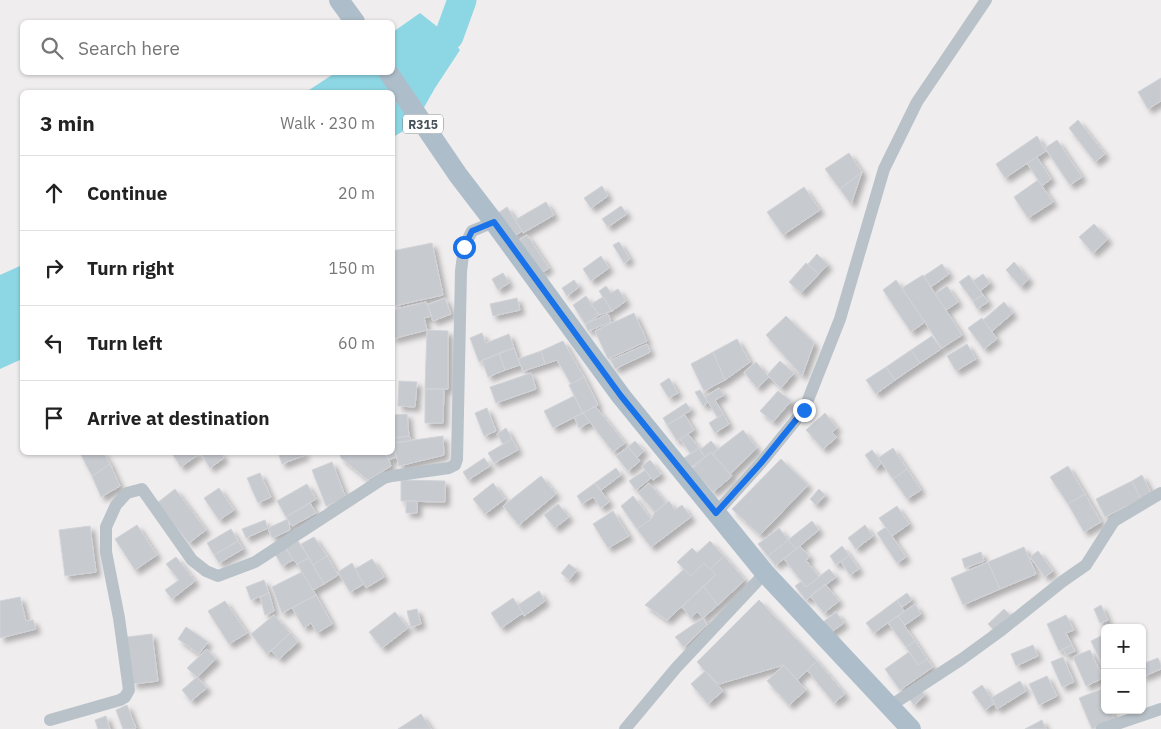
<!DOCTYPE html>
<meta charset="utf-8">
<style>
body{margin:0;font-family:"IBM Plex Sans",sans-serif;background:#f6f6f6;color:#222}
.controls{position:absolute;right:15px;bottom:15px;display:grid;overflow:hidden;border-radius:8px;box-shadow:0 1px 4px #0004}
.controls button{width:45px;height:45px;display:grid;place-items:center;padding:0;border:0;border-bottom:1px solid #e0e0e0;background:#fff;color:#222;font:25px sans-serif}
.stop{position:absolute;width:15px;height:15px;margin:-11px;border:4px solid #1a73e8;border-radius:50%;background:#fff}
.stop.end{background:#1a73e8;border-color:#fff;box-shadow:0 1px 5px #0008}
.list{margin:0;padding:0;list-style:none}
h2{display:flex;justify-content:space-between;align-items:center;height:65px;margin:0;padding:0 20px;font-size:21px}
h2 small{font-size:16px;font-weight:400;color:#767676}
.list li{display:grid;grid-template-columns:32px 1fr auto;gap:15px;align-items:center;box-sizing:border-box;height:75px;padding:0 20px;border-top:1px solid #e0e0e0}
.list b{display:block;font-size:19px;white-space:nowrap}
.list em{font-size:16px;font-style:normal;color:#767676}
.icon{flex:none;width:28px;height:28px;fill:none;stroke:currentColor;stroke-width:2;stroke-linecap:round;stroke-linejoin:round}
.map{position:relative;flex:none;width:1161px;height:729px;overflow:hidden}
.search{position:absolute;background:#fff;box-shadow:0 1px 4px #0004;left:20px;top:20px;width:375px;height:55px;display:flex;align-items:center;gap:12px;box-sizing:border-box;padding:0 18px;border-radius:8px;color:#767676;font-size:19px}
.panel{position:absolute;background:#fff;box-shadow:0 1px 4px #0004;left:20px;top:90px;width:375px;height:365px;border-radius:8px}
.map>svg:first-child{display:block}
.water{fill:#8dd7e5}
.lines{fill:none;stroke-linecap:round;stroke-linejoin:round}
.river{stroke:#8dd7e5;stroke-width:29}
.building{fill:#c7cacf;stroke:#d1d3d8;filter:url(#shadow)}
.street{stroke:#b9c2c9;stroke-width:12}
.primary{stroke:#aebdca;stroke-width:20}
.route{stroke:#1a73e8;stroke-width:6}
.labels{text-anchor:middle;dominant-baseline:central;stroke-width:4;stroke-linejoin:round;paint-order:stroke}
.shield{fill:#fff;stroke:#7e858b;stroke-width:1}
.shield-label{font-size:12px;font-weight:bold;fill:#465159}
</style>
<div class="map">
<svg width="1161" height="729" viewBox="0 0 1161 729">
<defs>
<filter id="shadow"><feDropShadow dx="4.5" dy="4.5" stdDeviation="2.5" flood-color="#0004"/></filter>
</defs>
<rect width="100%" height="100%" fill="#efeded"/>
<path class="water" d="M420 13 449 36 460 50 435 88 414 125 393 137 392 92H306L335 73 392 72 393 32Z
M22 265V359L0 369V275Z"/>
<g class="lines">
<path class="river" d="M383 92 449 36 462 0"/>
</g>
<path class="building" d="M1161 78V101L1148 109 1138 92Z
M1078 120 1105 154 1095 162 1069 128Z
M1037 136 1046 151 1005 178 996 164Z
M1057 140 1082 177 1070 185 1045 148Z
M849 153 862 172 840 189 825 169Z
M1037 157 1051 179 1042 186 1027 163Z
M862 172 851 204 840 189Z
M1038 180 1053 202 1028 218 1014 197Z
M602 186 608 196 591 208 584 198Z
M804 187 820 210 783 235 767 212Z
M546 202 554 215 523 233 515 220Z
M621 206 627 214 608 227 602 219Z
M507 207 522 231 513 237 498 213Z
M1094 224 1108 239 1093 253 1079 237Z
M527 235 549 268 541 273 519 240Z
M619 242 630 259 624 263 613 245Z
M432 243 443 295 394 306 392 299V251Z
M817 254 828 265 819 274 808 264Z
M601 256 609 268 591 281 583 269Z
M1014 262 1029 279 1021 287 1006 270Z
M806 263 819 274 801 293 789 282Z
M942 264 949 274 931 287 924 276Z
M503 273 509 283 498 290 492 279Z
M983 274 990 283 980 291 973 281Z
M923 275 962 335 942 348 902 288Z
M969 275 983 295 973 301 959 282Z
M574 280 579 287 567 296 562 288Z
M896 280 925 322 911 332 883 290Z
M606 286 611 293 618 289 626 301 612 311 599 291Z
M947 286 958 302 946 310 935 294Z
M983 295 988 302 977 309 973 301Z
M586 296 599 315 585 324 573 305Z
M603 297 612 311 599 315 591 304Z
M445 298 451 314 433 321 427 305Z
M517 298 520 310 493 316 490 304Z
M426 302 432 316 424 318 427 330 392 339V310Z
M1004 302 1013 313 992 331 983 320Z
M634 313 647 341 608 359 595 331Z
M608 314 611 322 588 331 585 324Z
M786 316 814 343 802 376 766 335Z
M982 318 997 339 984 349 968 328Z
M427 330 448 331V389H425Z
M482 333 486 343 509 334 514 348 479 362 470 338Z
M932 336 941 349 920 363 911 350Z
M737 339 750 362 725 380 713 352Z
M563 341 584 377 571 384 557 360 545 364 541 351Z
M647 344 650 352 615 369 611 360Z
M967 344 976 359 956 371 947 356Z
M514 348 520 365 505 370 499 353Z
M911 350 920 363 895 380 886 367Z
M541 351 545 364 523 371 518 359Z
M713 352 725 380 704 391 691 364Z
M499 353 505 370 488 377 482 360Z
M780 361 794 373 781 388 767 375Z
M756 362 769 377 757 388 744 372Z
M886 367 895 380 876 394 866 380Z
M531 373 536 389 496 403 490 387Z
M584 377 598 405 583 413 569 385Z
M669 378 678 393 669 398 660 384Z
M399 381 417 382 415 407 398 406Z
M719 388 724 395 715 400 723 414 718 418 705 397Z
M425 389H444L443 423H425Z
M700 390 708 402 703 406 695 392Z
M778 391 791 401 773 422 760 411Z
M574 396 583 413 553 428 544 411Z
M686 403 691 410 667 425 663 418Z
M595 406 625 443 613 452 583 413Z
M487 408 496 431 484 436 475 413Z
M583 413 590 422 579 428 574 417Z
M825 413 837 428 832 432 837 437 823 449 806 430Z
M407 414 409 436 392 438V415Z
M723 414 729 424 715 433 709 423Z
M685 415 694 430 677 441 667 425Z
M506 428 512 439 503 444 497 434Z
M743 430 757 448 730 474 712 454Z
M688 434 699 448 691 454 680 439Z
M409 436 412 441 393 443 396 457 388 460 386 452H392V438Z
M443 436 444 455 399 466 393 443Z
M512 439 518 450 494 463 488 453Z
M635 441 644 451 637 458 628 447Z
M711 441 718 449 712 454 711 452 705 457 700 450Z
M628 447 640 461 628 471 616 456Z
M699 448 705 457 691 467 684 458Z
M893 448 907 469 893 479 878 458Z
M872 450 882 463 875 469 865 455Z
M81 452H103L110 464 92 476 80 453Z
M171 452H200V453L181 467Z
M200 452H220L224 458 210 468Z
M278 452H304L305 455 282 464Z
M340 452H386L391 466 368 480 341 458Z
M711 452 732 476 713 492 701 478 696 481 688 472Z
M484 458 490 466 468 480 463 472Z
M781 459 808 485 760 535 732 509Z
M650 460 661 474 653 480 642 466Z
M332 462 346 498 326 506 312 470Z
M110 464 120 486 101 497 92 476Z
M1068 466 1085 494 1068 504 1050 477Z
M616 468 621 475 601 490 595 483Z
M907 469 921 490 907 499 893 479Z
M645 470 651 478 636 490 629 481Z
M260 473 271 497 258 503 247 478Z
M1142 475 1151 493 1141 499 1132 481Z
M541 476 556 494 519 525 503 506Z
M401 480 445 481V502L401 501Z
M1132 481 1141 499 1105 517 1096 499Z
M493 483 505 499 485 514 473 499Z
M595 483 609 502 601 508 593 497 582 504 577 496Z
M649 483 666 503 655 512 638 493Z
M307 484 316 499 286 517 277 501Z
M219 488 234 510 219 520 204 498Z
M175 489 206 530 189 543 157 503Z
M819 489 825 495 816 505 810 499Z
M1085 494 1101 522 1084 532 1068 504Z
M633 496 651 519 637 529 621 506Z
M406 501H417V513H406Z
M669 501 675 510 682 505 691 517 651 547 637 529 651 519 655 512Z
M310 503 316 513 292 526 286 517Z
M558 504 569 517 555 528 544 515Z
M897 506 909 524 892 536 879 518Z
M613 511 629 536 608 548 593 524Z
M288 519 290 530 272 538 268 528Z
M265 520 268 528 246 538 242 529Z
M812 521 819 530 796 549 788 540Z
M137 525 157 555 135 570 115 539Z
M865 525 873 536 856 549 848 538Z
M90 526 96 572 65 576 59 530Z
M886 527 906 557 897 563 877 533Z
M779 528 788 540 768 556 758 544Z
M231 529 238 541 214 555 207 543Z
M314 537 327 556 313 565 301 544Z
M788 540 796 549 776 565 768 556Z
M238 541 243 549 219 563 214 555Z
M298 541 309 558 297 564 293 560 286 548Z
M710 541 724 556 710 569 704 563 691 576 677 562 692 548 697 553Z
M800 546 810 557 806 560 819 577 806 587 784 559Z
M842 546 849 555 836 565 830 556Z
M1024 547 1036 574 1000 589 988 562Z
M286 548 293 560 282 566 275 554Z
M1038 551 1053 571 1045 577 1030 557Z
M981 552 984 561 965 568 962 559Z
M849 555 859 569 850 575 841 562Z
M327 556 338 575 324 584 313 565Z
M724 556 745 580 718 605 703 586 716 575 710 569Z
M176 557 195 581 172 599 165 590 179 580 166 564Z
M309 558 324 584 313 590 297 564Z
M372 559 384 577 366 588 355 569Z
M988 562 1000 589 963 605 951 578Z
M352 563 364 584 350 592 338 572Z
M704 563 716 575 667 620 645 605 684 569 691 576Z
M569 564 577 570 569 580 561 573Z
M829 569 836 577 806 600 795 586 802 581 806 587Z
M302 572 316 595 282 613 272 587Z
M264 580 269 593 251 600 246 587Z
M825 584 839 601 824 613 810 596Z
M703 586 718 605 703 618 697 612 691 618 682 607Z
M539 591 545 601 524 616 518 605Z
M269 593 274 611 265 615 260 597Z
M907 593 912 600 902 607 897 600Z
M316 595 332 624 317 633 311 623 304 628 292 608Z
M20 597 26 621 33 620 36 629 0 638V601Z
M513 598 523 613 501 628 491 613Z
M759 600 817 661 797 680 784 665 719 684 705 671 697 662Z
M897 600 904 611 874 633 866 623Z
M225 601 247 633 229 644 208 611Z
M915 604 921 614 905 625 898 616Z
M1101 605 1108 620 1100 623 1094 609Z
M417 609 421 624 411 627 407 611Z
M1004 609 1010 615 994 630 988 624Z
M395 612 408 628 382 648 369 632Z
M836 612 844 623 826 636 818 626Z
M274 615 290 633 267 654 251 634Z
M1066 615 1074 630 1066 633 1072 645 1059 651 1047 624Z
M898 616 915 641 906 647 888 623Z
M703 618 707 625 684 647 675 637Z
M186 627 208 642 199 654 178 639Z
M290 633 298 642 279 659 271 651Z
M152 634 158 681 133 684 127 637Z
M1105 634V661L1101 662 1091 641Z
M915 641 927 659 918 665 906 647Z
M1033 645 1038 656 1016 666 1011 654Z
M1072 645 1075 651 1066 655 1063 649Z
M207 649 216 659 197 677 187 668Z
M1090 650 1103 678 1086 686 1073 657Z
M909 652 918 665 927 659 933 667 900 690 885 669Z
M1063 657 1074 682 1062 687 1051 662Z
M1158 658 1161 665V669L1142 677V664Z
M817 661 845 694 834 703 807 670Z
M784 665 806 690 789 705 767 681Z
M705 671 723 691 708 704 691 684Z
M1047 676 1057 696 1039 705 1029 684Z
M197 677 207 688 191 701 182 690Z
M1020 681 1026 691 997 709 991 698Z
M982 685 995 703 985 710 972 692Z
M919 688 925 695 914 705 908 697Z
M1102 689 1105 696V710H1111L1115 721 1092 729 1079 698Z
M127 705 136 728 133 729H123L116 710Z
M421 714 431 729H398Z
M106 716 110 729H98L95 720Z
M1042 720 1046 729H1025Z"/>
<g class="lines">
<path class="street" d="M716 513 761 463 804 410 840 319 884 169 917 102 986 0
M890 706 962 659 999 632 1063 581 1086 565 1114 521 1161 493
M50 720 120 700 125 697 129 690 119 618 106 552V527L116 505 127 493 142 489 192 560 206 571 218 576 255 562 384 478 392 476 449 468 455 465 457 459 461 271 464 247 472 231 494 222
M625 729 676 668 765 573
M1102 729 1161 709"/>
<path class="primary" d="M339 0 355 22
M388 72 458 175 494 222 621 396 765 573 911 729"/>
</g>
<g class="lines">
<path class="route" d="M464 247 472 231 494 222 621 396 716 513 761 463 804 410"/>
</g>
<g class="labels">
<rect class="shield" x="403" y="114.5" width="40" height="19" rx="4"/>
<g class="shield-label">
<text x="423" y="124">R315</text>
</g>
</g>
</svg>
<div class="controls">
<button>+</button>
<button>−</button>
</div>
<div class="stop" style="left:464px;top:247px"></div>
<div class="stop end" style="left:804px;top:410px"></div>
<div class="search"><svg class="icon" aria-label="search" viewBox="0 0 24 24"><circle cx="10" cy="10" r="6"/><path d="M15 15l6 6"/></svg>Search here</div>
<section class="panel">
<h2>3 min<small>Walk · 230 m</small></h2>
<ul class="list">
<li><svg class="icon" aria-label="ahead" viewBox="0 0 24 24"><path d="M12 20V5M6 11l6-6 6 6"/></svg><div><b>Continue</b></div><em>20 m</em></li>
<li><svg class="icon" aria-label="right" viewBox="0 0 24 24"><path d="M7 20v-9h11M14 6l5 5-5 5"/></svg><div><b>Turn right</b></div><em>150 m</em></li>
<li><svg class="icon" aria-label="left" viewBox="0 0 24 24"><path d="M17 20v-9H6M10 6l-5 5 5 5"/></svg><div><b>Turn left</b></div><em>60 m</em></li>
<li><svg class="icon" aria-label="arrive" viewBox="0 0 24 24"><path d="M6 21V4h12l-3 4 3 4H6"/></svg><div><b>Arrive at destination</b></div></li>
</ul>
</section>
</div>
